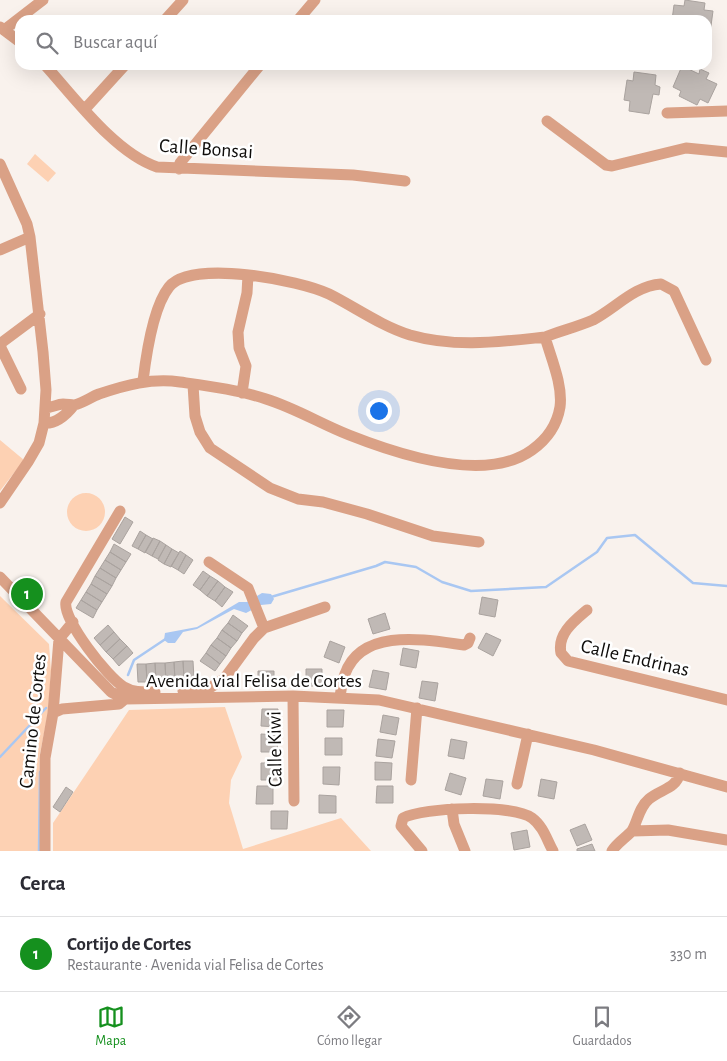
<!DOCTYPE html>
<html lang="es">
<meta charset="utf-8">
<style>
body{margin:0;font-family:"Alegreya Sans",sans-serif;background:#f2f2f3;color:#2b2b33}
.you{position:absolute;left:378px;top:410px;width:18px;height:18px;margin:-12px;border:4px solid #fff;border-radius:50%;background:#1a73e8;box-shadow:0 0 0 8px #1a73e833}
.badge{display:grid;place-items:center;width:32px;height:32px;border-radius:50%;background:#15901e;color:#fff;font-size:16px;font-weight:700}
.pin{position:absolute;translate:-50% -50%;border:2px solid #fff;box-shadow:0 1px 5px #0006}
.list{margin:0;padding:0;list-style:none}
h2{display:flex;justify-content:space-between;align-items:center;height:65px;margin:0;padding:0 20px;font-size:21px}
h2 small{font-size:16px;font-weight:400;color:#7c7c81}
.list li{display:grid;grid-template-columns:32px 1fr auto;gap:15px;align-items:center;box-sizing:border-box;height:75px;padding:0 20px;border-top:1px solid #e1e1e2}
.list b{display:block;font-size:19px;white-space:nowrap}
.list p{margin:0;font-size:16px;white-space:nowrap;color:#7c7c81}
.list em{font-size:16px;font-style:normal;color:#7c7c81}
.icon{flex:none;width:28px;height:28px;fill:none;stroke:currentColor;stroke-width:2;stroke-linecap:round;stroke-linejoin:round}
.map{position:relative;flex:none;width:727px;height:851px;overflow:hidden}
.search{position:absolute;background:#fff;box-shadow:0 5px 20px #0002;left:15px;right:15px;top:15px;height:55px;display:flex;align-items:center;gap:12px;box-sizing:border-box;padding:0 18px;border-radius:15px;color:#7c7c81;font-size:19px}
.sheet{height:140px;background:#fff}
nav{display:flex;justify-content:space-around;align-items:center;box-sizing:border-box;height:70px;border-top:1px solid #e1e1e2;background:#fff;font-size:14px;color:#7c7c81}
nav a{display:grid;justify-items:center;gap:2px}
nav .on{color:#15901e}
.map>svg:first-child{display:block}
.green{fill:#fdd1b3}
.water{fill:#a9c7f2}
.lines{fill:none;stroke-linecap:round;stroke-linejoin:round}
.stream{stroke:#a9c7f2;stroke-width:2.5}
.building{fill:#c0b9b5;stroke:#aaa39f}
.minor{stroke:#daa186;stroke-width:11}
.labels{text-anchor:middle;dominant-baseline:central;stroke-width:5;stroke-linejoin:round;paint-order:stroke}
.street-label{font-size:20px;fill:#0f0d0b;stroke:#fff}
</style>
<div class="map">
<svg width="727" height="851" viewBox="0 0 727 851">
<rect width="100%" height="100%" fill="#f9f2ed"/>
<path class="green" d="M35 154 56 173 48 182 27 164Z
M0 440 24 460 0 491Z
M67 512a19 19 0 1 1 38 0a19 19 0 1 1-38 0Z
M0 596 49 644 51 671 48 713 39 759 41 851H0Z
M225 707 242 757 231 780 229 803 243 849 341 818 371 851H53V823L129 710Z"/>
<path class="water" d="M262 593 271 594 274 599 271 604 261 605 246 613 234 609 197 629 183 632 175 643H168L164 640 165 633 197 627 239 602H247Z"/>
<g class="lines">
<path class="stream" d="M271 597 376 566 385 562 416 567 442 582 471 591 546 587 597 552 607 538 635 535 693 583 727 586
M128 675 134 660 167 638
M0 757 46 708
M39 851 40 772"/>
</g>
<path class="building" d="M685 0 705 3 704 10 713 11 710 33H707V20H672L674 5 684 6Z
M682 66 699 74 700 69 709 73 706 79 717 84 708 103 700 99 697 105 679 96 681 91 673 87Z
M634 72 656 75 655 85 660 87 659 95 653 94 649 114 629 111 630 101 624 100 627 80 633 81Z
M125 517 133 522 120 544 112 539Z
M140 531 146 535 138 549 132 546Z
M146 535 153 539 145 553 138 549Z
M153 538 160 541 152 556 145 552Z
M160 541 166 545 158 559 152 556Z
M114 544 131 554 126 562 110 552Z
M166 545 172 549 164 564 158 560Z
M172 549 179 553 171 567 164 564Z
M180 551 186 555 178 570 171 566Z
M110 552 126 562 121 570 105 560Z
M186 555 193 560 184 574 178 570Z
M105 560 121 570 116 578 100 568Z
M100 568 116 578 112 586 95 576Z
M203 571 210 576 200 590 193 585Z
M95 576 112 586 107 594 91 584Z
M210 576 218 581 207 596 200 590Z
M218 581 225 587 215 601 207 596Z
M91 584 107 594 102 602 86 592Z
M225 587 233 592 222 607 215 601Z
M86 592 102 602 97 610 81 600Z
M482 597 498 600 495 617 479 614Z
M81 600 97 610 93 618 76 608Z
M385 613 390 629 373 634 368 619Z
M233 615 248 626 242 633 228 623Z
M228 623 242 633 237 641 222 630Z
M108 625 114 632 100 645 94 638Z
M222 630 237 641 231 648 217 638Z
M114 632 120 639 106 652 100 645Z
M486 633 501 640 493 656 478 648Z
M217 638 231 648 226 656 211 645Z
M120 639 127 646 113 659 106 652Z
M330 641 345 647 339 663 324 657Z
M211 645 226 656 220 664 206 653Z
M127 646 133 653 119 666 113 659Z
M403 648 419 651 416 668 400 665Z
M206 653 220 664 215 671 200 661Z
M183 661 184 679 175 680 174 662Z
M183 661H193L194 679H184Z
M174 662 175 680 166 681 165 663Z
M155 663 156 681 147 682 146 664Z
M155 663H165L166 681H156Z
M137 664H146L147 682H138Z
M306 669H322V686H306Z
M373 670 389 673 386 690 369 687Z
M258 671H274V688H258Z
M422 681 438 683 435 701 419 698Z
M262 709H278V727L261 726Z
M327 710H344L343 727H327Z
M383 715 399 718 396 735 380 732Z
M261 734 278 735 277 752H261Z
M325 738H342V755H325Z
M378 739 395 741 392 758 376 756Z
M451 739 467 742 464 759 448 756Z
M375 762 392 763 391 780H375Z
M261 763H278V780H261Z
M323 767H340L339 785 323 784Z
M450 773 466 778 461 795 445 790Z
M486 779 503 781 500 799 483 796Z
M541 779 557 782 554 799 538 796Z
M257 786H273V804H256Z
M377 786H393V803H376Z
M66 787 73 792 60 812 53 807Z
M319 795 336 796V813H319Z
M271 811H288L287 829H271Z
M585 824 592 840 577 846 570 830Z
M527 830 530 847 514 850 511 833Z
M592 844 595 851H577V849Z"/>
<g class="lines">
<path class="minor" d="M165 20 183 0
M298 20 315 0
M0 27 20 42
M4 30 43 0
M45 65C74 97 115 153 157 167L353 175 405 181
M85 109 125 65
M667 113 727 111
M547 121 606 165 612 166 686 148 727 152
M0 164 27 224 30 237 43 352 46 390 44 423 39 443 28 462 0 503
M179 169 180 163 260 65
M0 250 30 237
M545 337C560 331 577 327 593 320 616 308 634 286 661 284L674 291 706 360
M193 385 195 416 200 432 210 448 270 488 298 499 323 502 367 514 433 536 479 542
M21 389 1 348V343L40 314
M242 393 246 366 239 348 238 332 247 293 248 275
M45 408C52 408 57 404 63 404 67 404 71 405 74 405 83 403 91 397 99 394 126 385 151 378 180 382 208 386 239 390 266 399 295 408 321 424 349 435 397 454 485 484 532 450 546 440 557 425 560 407 563 385 551 358 545 337 498 342 456 348 410 335 381 326 355 307 329 294 300 280 191 259 169 287 153 307 146 356 143 381
M44 423C56 424 67 414 74 405
M120 511 66 602C62 619 108 678 124 687 134 693 144 692 155 692
M209 562 248 588 264 628
M0 577 111 692 125 699 293 696 379 700 594 750 727 787
M587 610C574 621 557 634 561 653L568 661 727 700
M183 691 211 687 224 679 254 638 264 628 325 607
M293 696 294 801
M340 697C341 690 342 681 345 674 362 627 426 640 464 645L468 643 470 638
M53 713 62 709 119 704 125 699
M411 780 417 708
M517 784 528 734
M452 809 454 824 465 851
M633 831 668 830 727 840
M45 851V758L53 713 59 639 73 622
M422 851 401 826 403 818C424 807 512 804 532 818 543 826 547 840 553 851
M612 851C617 843 624 839 631 832 637 825 638 808 649 799 661 789 676 789 680 773"/>
</g>
<g class="labels">
<g class="street-label">
<text transform="translate(206 149) rotate(4)">Calle Bonsai</text>
<text transform="translate(635 658) rotate(13)">Calle Endrinas</text>
<text x="254" y="681">Avenida vial Felisa de Cortes</text>
<text transform="translate(33 721) rotate(-84)">Camino de Cortes</text>
<text transform="translate(275 749) rotate(-91)">Calle Kiwi</text>
</g>
</g>
</svg>
<div class="you"></div>
<div class="pin badge" style="left:27px;top:594px">1</div>
<div class="search"><svg class="icon" aria-label="search" viewBox="0 0 24 24"><circle cx="10" cy="10" r="6"/><path d="M15 15l6 6"/></svg>Buscar aquí</div>
</div>
<section class="sheet">
<h2>Cerca<small></small></h2>
<ul class="list">
<li><span class="badge">1</span><div><b>Cortijo de Cortes</b><p>Restaurante · Avenida vial Felisa de Cortes</p></div><em>330 m</em></li>
</ul>
</section>
<nav>
<a class="on"><svg class="icon" aria-label="map" viewBox="0 0 24 24"><path d="M3 6l6-2 6 2 6-2v14l-6 2-6-2-6 2zM9 4v14M15 6v14"/></svg>Mapa</a>
<a><svg class="icon" aria-label="directions" viewBox="0 0 24 24"><path d="M12 3l9 9-9 9-9-9zM9 14v-3h6M13 9l2 2-2 2"/></svg>Cómo llegar</a>
<a><svg class="icon" aria-label="saved" viewBox="0 0 24 24"><path d="M7 4h10v16l-5-4-5 4z"/></svg>Guardados</a>
</nav>
